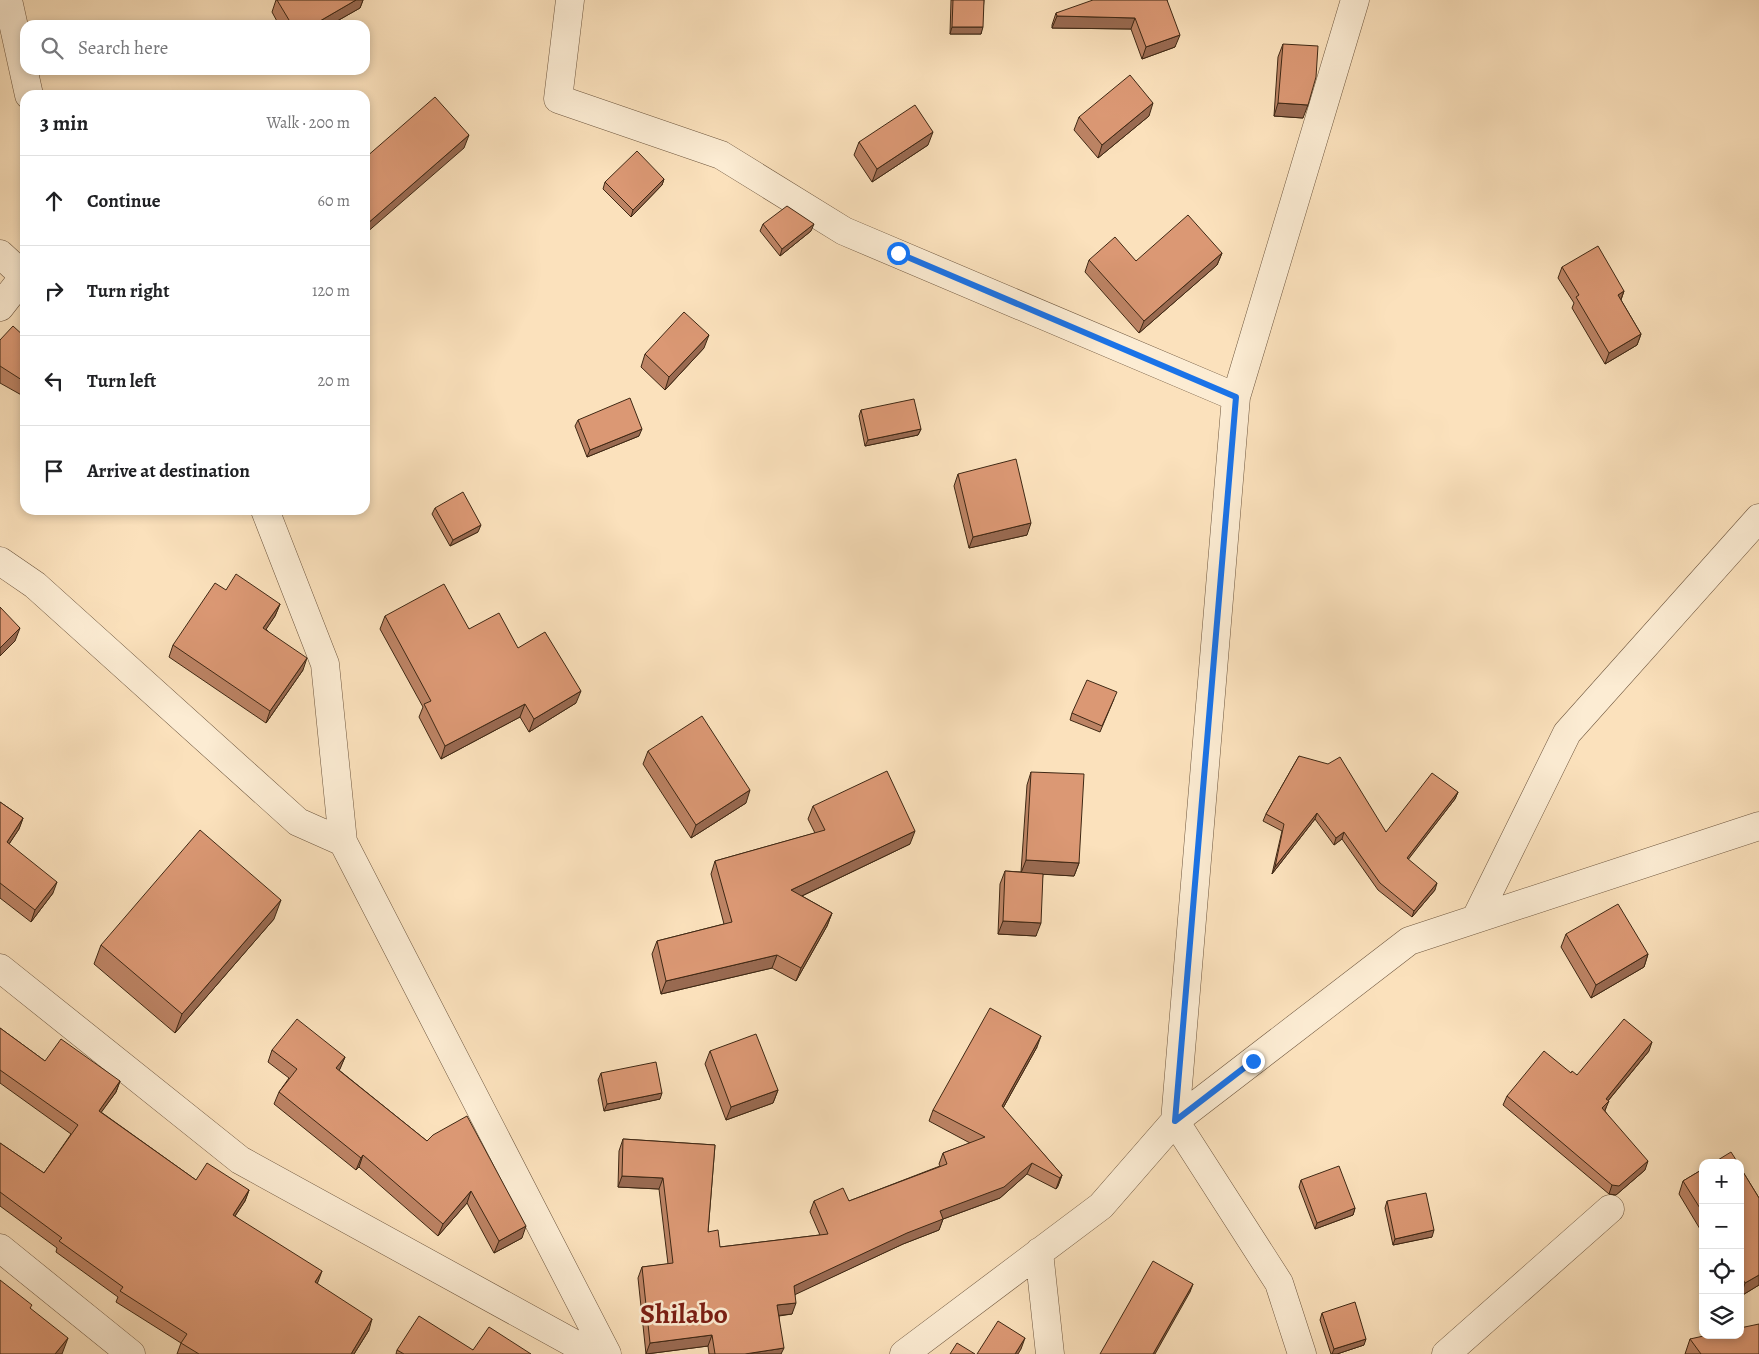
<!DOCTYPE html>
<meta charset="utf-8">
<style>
body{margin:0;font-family:Alegreya,serif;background:#f2f2f2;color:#202124}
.controls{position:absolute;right:15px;bottom:15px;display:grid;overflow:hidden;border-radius:10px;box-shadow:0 2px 8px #0003}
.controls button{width:45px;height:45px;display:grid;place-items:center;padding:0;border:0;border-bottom:1px solid #e0e0e0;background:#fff;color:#202124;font:25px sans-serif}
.stop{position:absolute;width:15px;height:15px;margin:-11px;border:4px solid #1a73e8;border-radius:50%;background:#fff}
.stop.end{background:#1a73e8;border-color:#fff;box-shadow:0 1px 5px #0008}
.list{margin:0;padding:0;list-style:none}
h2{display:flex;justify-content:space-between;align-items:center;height:65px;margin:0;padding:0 20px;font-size:21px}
h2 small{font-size:16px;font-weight:400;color:#757577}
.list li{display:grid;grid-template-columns:32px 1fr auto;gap:15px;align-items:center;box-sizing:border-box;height:90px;padding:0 20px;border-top:1px solid #e0e0e0}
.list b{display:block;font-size:19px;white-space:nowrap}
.list em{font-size:16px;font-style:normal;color:#757577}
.icon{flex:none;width:28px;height:28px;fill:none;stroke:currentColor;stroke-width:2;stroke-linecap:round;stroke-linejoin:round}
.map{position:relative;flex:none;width:1759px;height:1354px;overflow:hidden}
.search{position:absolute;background:#fff;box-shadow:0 2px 8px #0003;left:20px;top:20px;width:350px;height:55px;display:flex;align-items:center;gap:12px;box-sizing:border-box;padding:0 18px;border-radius:15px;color:#757577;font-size:19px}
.panel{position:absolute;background:#fff;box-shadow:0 2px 8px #0003;left:20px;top:90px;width:350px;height:425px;border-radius:15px}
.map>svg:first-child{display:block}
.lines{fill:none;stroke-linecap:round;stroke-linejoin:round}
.street-casing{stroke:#6e563e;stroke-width:29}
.street{stroke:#fcecd3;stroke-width:28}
.wall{fill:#bc8364;stroke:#3f2814}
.shaded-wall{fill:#996a51;stroke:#3f2814}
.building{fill:#db9874;stroke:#3f2814}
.route{stroke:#1a73e8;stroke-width:6}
.labels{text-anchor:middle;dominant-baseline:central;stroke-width:5;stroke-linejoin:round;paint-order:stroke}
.town-label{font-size:28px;font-weight:bold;fill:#7a1f14;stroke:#fcecd3}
</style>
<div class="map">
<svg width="1759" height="1354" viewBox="0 0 1759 1354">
<rect width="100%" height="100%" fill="#fbe1bc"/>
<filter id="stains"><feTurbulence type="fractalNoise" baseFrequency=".004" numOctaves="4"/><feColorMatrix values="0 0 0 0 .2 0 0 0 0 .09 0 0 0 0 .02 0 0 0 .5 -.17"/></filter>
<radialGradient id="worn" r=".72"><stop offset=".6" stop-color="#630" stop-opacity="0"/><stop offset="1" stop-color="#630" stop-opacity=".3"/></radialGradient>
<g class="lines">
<defs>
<path id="street" d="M8 0 29 95
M570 0 558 99 721 155 844 231 1236 397
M0 254 25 277
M0 307 25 275
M265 510 325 664 343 842 607 1354
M0 561 35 585 298 822 343 842
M1476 918 1567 733 1759 518
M0 968 240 1160 593 1354
M0 1248 131 1354
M1039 1252 1050 1354
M904 1354 1101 1206 1175 1121 1236 397 1355 0
M1302 1354 1279 1283 1175 1121 1409 941 1759 826
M1446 1354 1610 1209"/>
</defs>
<use href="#street" class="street-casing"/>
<use href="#street" class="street"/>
</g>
<path class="wall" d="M276 0H363L360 8 330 25H279L272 12Z
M951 0H984L981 34H950Z
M1167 0 1175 47 1142 59 1131 29 1052 28V25L1056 13Z
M1283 44 1303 118 1274 116 1278 57Z
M1149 116 1098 158 1074 130 1079 117Z
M859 142 928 145 872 182 854 155Z
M664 179 662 185 631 217 603 189 605 182Z
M763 224 811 231 780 256 760 231Z
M1222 253 1217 265 1139 333 1085 272 1089 260 1136 261Z
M1562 267 1624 291 1621 300 1641 334 1637 345 1605 364 1572 308 1574 303 1558 278Z
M25 337V397L0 383V340Z
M704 348 665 390 641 367 645 354Z
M861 410 921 429 918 435 865 446 859 416Z
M578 420 639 436 587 457 575 426Z
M958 474 1027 535 969 548 954 486Z
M435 508 478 532 450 546 432 514Z
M226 590 280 604 275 616 266 629 303 670 266 723 169 657 173 645Z
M385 616 469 629 518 648 576 703 529 732 520 717 441 759 419 717 423 707 380 629Z
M1114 699 1100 732 1070 720 1072 713Z
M648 751 746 803 691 838 643 764Z
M1299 756 1386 832 1458 792 1455 799 1408 859 1435 890 1412 917 1378 890 1342 839 1334 845 1315 819 1272 874 1282 831 1263 821 1266 814Z
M1031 772 1079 863 1074 876 1043 874 1036 936 998 934 1000 884 1005 871 1021 872 1027 785Z
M0 802 23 818 19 829 9 844 53 893 31 922 0 898Z
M813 806 910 844 802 896 832 913 827 926 796 981 772 968 661 994 652 954 657 941 724 924 711 874 715 861 815 833 808 819Z
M274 919 175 1033 94 964 101 945Z
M1566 934 1648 954 1644 967 1591 998 1561 947Z
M0 1028 45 1061 120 1081 116 1092 101 1112 196 1180 249 1190 245 1201 235 1216 318 1282 317 1283 369 1330 354 1354H177L181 1343 116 1302 118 1297 56 1252 57 1248 0 1206V1143L44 1173 71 1134 0 1083Z
M1037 1047 1003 1108 1062 1175 1058 1186 1056 1189 1027 1174 1000 1198 943 1219 939 1230 903 1244 795 1294 792 1314 779 1316 781 1354H709L708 1346 646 1354 638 1278 642 1267 668 1264 659 1189 618 1187 619 1151 623 1139 715 1145 708 1232 720 1247 820 1235 810 1212 814 1201H849L940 1166 939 1164 943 1153 970 1143 929 1121 933 1110Z
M272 1050 345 1057 339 1070 427 1141 522 1238 494 1253 467 1203 438 1236 359 1167 356 1170 274 1104 279 1092 289 1078 268 1062Z
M710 1051 778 1090 773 1103 726 1120 705 1064Z
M1649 1051 1608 1101 1605 1111 1645 1170 1616 1195 1609 1194 1503 1105 1507 1096 1571 1073 1577 1075Z
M601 1073 660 1099 604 1111 598 1080Z
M1740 1167 1759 1198V1285L1741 1296Z
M1703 1169V1234L1679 1194 1683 1181Z
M1301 1180 1355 1208 1353 1215 1315 1229 1299 1187Z
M1387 1201 1432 1237 1393 1245 1385 1208Z
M1322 1313 1364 1345 1337 1354H1331L1320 1320Z
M1690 1339 1759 1354H1685Z
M397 1350H473L531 1354H396Z"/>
<path class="shaded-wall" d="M356 0H363L360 8 330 25H313Z
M1057 16 1135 18 1131 29 1052 28Z
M952 27H983L981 34H950Z
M1180 35 1175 47 1142 59 1146 47Z
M1153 103 1149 116 1098 158 1102 145Z
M1278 103 1308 105 1303 118 1274 116Z
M933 132 928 145 872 182 877 169Z
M469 135 464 148 365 234V230L367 224Z
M664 179 662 185 631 217 633 210Z
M814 224 811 231 780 256 782 249Z
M1222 253 1217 265 1139 333 1144 321Z
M1624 291 1620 302 1618 295Z
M1641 334 1637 345 1605 364 1609 353Z
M709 335 704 348 665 390 669 377Z
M642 429 639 436 587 457 590 450Z
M921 429 918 435 865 446 868 440Z
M1031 523 1027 535 969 548 973 537Z
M481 525 478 532 450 546 453 540Z
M280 604 275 616 259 640 263 628Z
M20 628 15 641 0 656V648Z
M307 658 303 670 266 723 270 711Z
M581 691 576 703 529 732 534 719Z
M525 704 520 717 441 759 445 746Z
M750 790 746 803 691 838 696 825Z
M1458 792 1455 799 1404 865 1407 858Z
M1317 813 1315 819 1272 874 1275 867Z
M23 818 19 829 3 853 7 842Z
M915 831 910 844 787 903 791 890Z
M1344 832 1342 839 1334 845 1336 838Z
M1026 860 1079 863 1074 876 1021 873Z
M57 882 53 893 31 922 35 910Z
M1437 883 1435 890 1412 917 1414 911Z
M281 900 274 919 175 1033 182 1014Z
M832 913 827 926 796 981 801 968Z
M1003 921 1041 923 1036 936 998 934Z
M1648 954 1644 967 1591 998 1596 985Z
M777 955 772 968 661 994 666 981Z
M1041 1036 1037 1047 998 1117 1002 1106Z
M1652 1042 1649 1051 1602 1108 1606 1099Z
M345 1057 340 1069 332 1080 336 1068Z
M120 1081 116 1092 95 1121 99 1111Z
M778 1090 773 1103 726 1120 731 1107Z
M662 1093 660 1099 604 1111 607 1104Z
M1609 1101 1605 1110 1599 1118 1602 1108Z
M363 1155 359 1167 356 1170 361 1158Z
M1648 1161 1645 1170 1616 1195 1609 1194 1612 1185Z
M1032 1163 1027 1174 1000 1198 943 1219 939 1230 903 1244 790 1297 794 1286 940 1211Z
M1062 1175 1058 1186 1056 1189 1060 1178Z
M622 1176 663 1178 659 1189 618 1187Z
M249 1190 245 1201 229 1225 233 1215Z
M471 1191 467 1203 438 1236 443 1224Z
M1355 1208 1353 1215 1315 1229 1317 1223Z
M526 1226 522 1238 494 1253 499 1241Z
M1434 1230 1432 1237 1393 1245 1395 1239Z
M322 1271 318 1282 311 1293 315 1282Z
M1759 1275V1285L1741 1296 1745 1283Z
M1193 1284 1190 1292 1155 1354H1153Z
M796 1303 792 1314 773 1316 777 1305Z
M372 1319 369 1330 354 1354H351Z
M712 1335 708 1346 646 1354 650 1343Z
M68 1338 62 1354H55Z
M1025 1338 1021 1349 1018 1354H1015Z
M1366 1339 1364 1345 1337 1354H1332L1334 1349Z
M784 1348 781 1354H745Z"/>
<path class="building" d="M277 0H356L313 25H292Z
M953 0H984L983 27H952Z
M1093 0H1167L1180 35 1146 47 1135 18 1057 16 1056 13Z
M1283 44 1318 46 1316 77 1308 105 1278 103Z
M1130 75 1153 103 1102 145 1079 117Z
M435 97 469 135 367 224 365 221V158Z
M915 105 933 132 877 169 859 142Z
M637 151 664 179 633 210 605 182Z
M787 206 814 224 782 249 763 224Z
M1188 215 1222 253 1144 321 1089 260 1115 237 1136 261Z
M1598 246 1624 291 1618 295 1641 334 1609 353 1576 297 1579 295 1562 267Z
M684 312 709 335 669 377 645 354Z
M13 326 25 337V382L0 366V340Z
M630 398 642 429 590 450 578 420Z
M914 399 921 429 868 440 861 410Z
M1016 459 1031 523 973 537 958 474Z
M463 492 481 525 453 540 435 508Z
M236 574 280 604 263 628 307 658 270 711 173 645 215 583 226 590Z
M444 584 469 629 499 613 518 648 545 632 581 691 534 719 525 704 445 746 424 704 431 701 385 616Z
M0 607 20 628 0 648Z
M1087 680 1117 692 1102 726 1072 713Z
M702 716 750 790 696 825 648 751Z
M1299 756 1328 764 1340 757 1386 832 1432 773 1458 792 1407 858 1437 883 1414 911 1380 883 1344 832 1336 838 1317 813 1275 867 1284 824 1266 814Z
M887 771 915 831 791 890 832 913 801 968 777 955 666 981 657 941 732 922 715 861 825 830 813 806Z
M1031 772 1084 774 1079 863 1026 860Z
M0 802 23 818 7 842 57 882 35 910 0 883Z
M200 830 281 900 182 1014 101 945Z
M1005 871 1043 874 1041 923 1003 921Z
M1618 904 1648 954 1596 985 1566 934Z
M990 1008 1041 1036 1002 1106 1062 1175 1060 1178 1032 1163 1004 1187 940 1211 943 1219 907 1233 794 1286 796 1303 777 1305 784 1348 745 1354H715L712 1335 650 1343 642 1267 673 1263 663 1178 622 1176 623 1139 715 1145 708 1232 718 1230 720 1247 828 1234 814 1201 843 1188 849 1201 947 1164 943 1153 985 1137 933 1110Z
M297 1019 345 1057 336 1068 427 1141 433 1135 467 1116 526 1226 499 1241 471 1191 443 1224 363 1155 361 1158 279 1092 297 1069 272 1050Z
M1624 1019 1652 1042 1606 1099 1609 1101 1602 1108 1648 1161 1619 1186 1612 1185 1507 1096 1544 1051 1571 1073 1572 1071 1577 1075Z
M0 1028 45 1061 61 1039 120 1081 99 1111 196 1180 207 1163 249 1190 233 1215 322 1271 315 1282 372 1319 351 1354H199L181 1343 187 1334 120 1291 123 1287 59 1241 62 1238 0 1192V1143L44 1173 78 1125 0 1070Z
M756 1034 778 1090 731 1107 710 1051Z
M656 1062 662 1093 607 1104 601 1073Z
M1731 1152 1738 1163H1713Z
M1339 1166 1355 1208 1317 1223 1301 1180Z
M1740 1167 1759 1198V1275L1745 1283 1740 1274Z
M1703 1169V1213L1683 1181Z
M1426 1193 1434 1230 1395 1239 1387 1201Z
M1153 1261 1193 1284 1153 1354H1100Z
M0 1280 32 1305 30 1308 68 1338 55 1354H0Z
M1355 1302 1366 1339 1334 1349 1322 1313Z
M419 1316 473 1350 489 1327 531 1354H404L397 1350Z
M998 1321 1025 1338 1015 1354H977Z
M1759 1324V1354H1701L1690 1339 1708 1335H1740V1328Z
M957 1343 975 1354H950Z"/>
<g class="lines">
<path class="route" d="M898 253 1236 397 1175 1121 1253 1061"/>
</g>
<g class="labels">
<g class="town-label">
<text x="684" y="1314">Shilabo</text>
</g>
</g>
<rect width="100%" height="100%" filter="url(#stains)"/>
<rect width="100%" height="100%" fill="url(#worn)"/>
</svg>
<div class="controls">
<button>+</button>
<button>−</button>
<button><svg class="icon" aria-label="locate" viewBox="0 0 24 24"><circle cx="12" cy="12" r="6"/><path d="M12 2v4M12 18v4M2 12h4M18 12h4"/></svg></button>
<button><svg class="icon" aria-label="layers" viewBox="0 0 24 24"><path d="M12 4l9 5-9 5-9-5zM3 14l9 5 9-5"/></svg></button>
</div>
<div class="stop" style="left:898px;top:253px"></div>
<div class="stop end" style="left:1253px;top:1061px"></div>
<div class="search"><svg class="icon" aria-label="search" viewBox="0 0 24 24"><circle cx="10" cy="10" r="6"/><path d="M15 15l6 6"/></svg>Search here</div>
<section class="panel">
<h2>3 min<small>Walk · 200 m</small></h2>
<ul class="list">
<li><svg class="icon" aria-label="ahead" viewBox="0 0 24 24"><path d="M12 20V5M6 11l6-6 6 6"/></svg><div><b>Continue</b></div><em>60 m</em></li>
<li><svg class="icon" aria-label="right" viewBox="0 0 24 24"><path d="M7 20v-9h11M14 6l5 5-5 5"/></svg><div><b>Turn right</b></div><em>120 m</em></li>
<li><svg class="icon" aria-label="left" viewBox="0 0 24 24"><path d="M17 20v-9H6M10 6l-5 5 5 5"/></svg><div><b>Turn left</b></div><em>20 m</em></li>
<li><svg class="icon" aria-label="arrive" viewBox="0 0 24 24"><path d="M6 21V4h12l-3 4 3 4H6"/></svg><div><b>Arrive at destination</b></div></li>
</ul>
</section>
</div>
